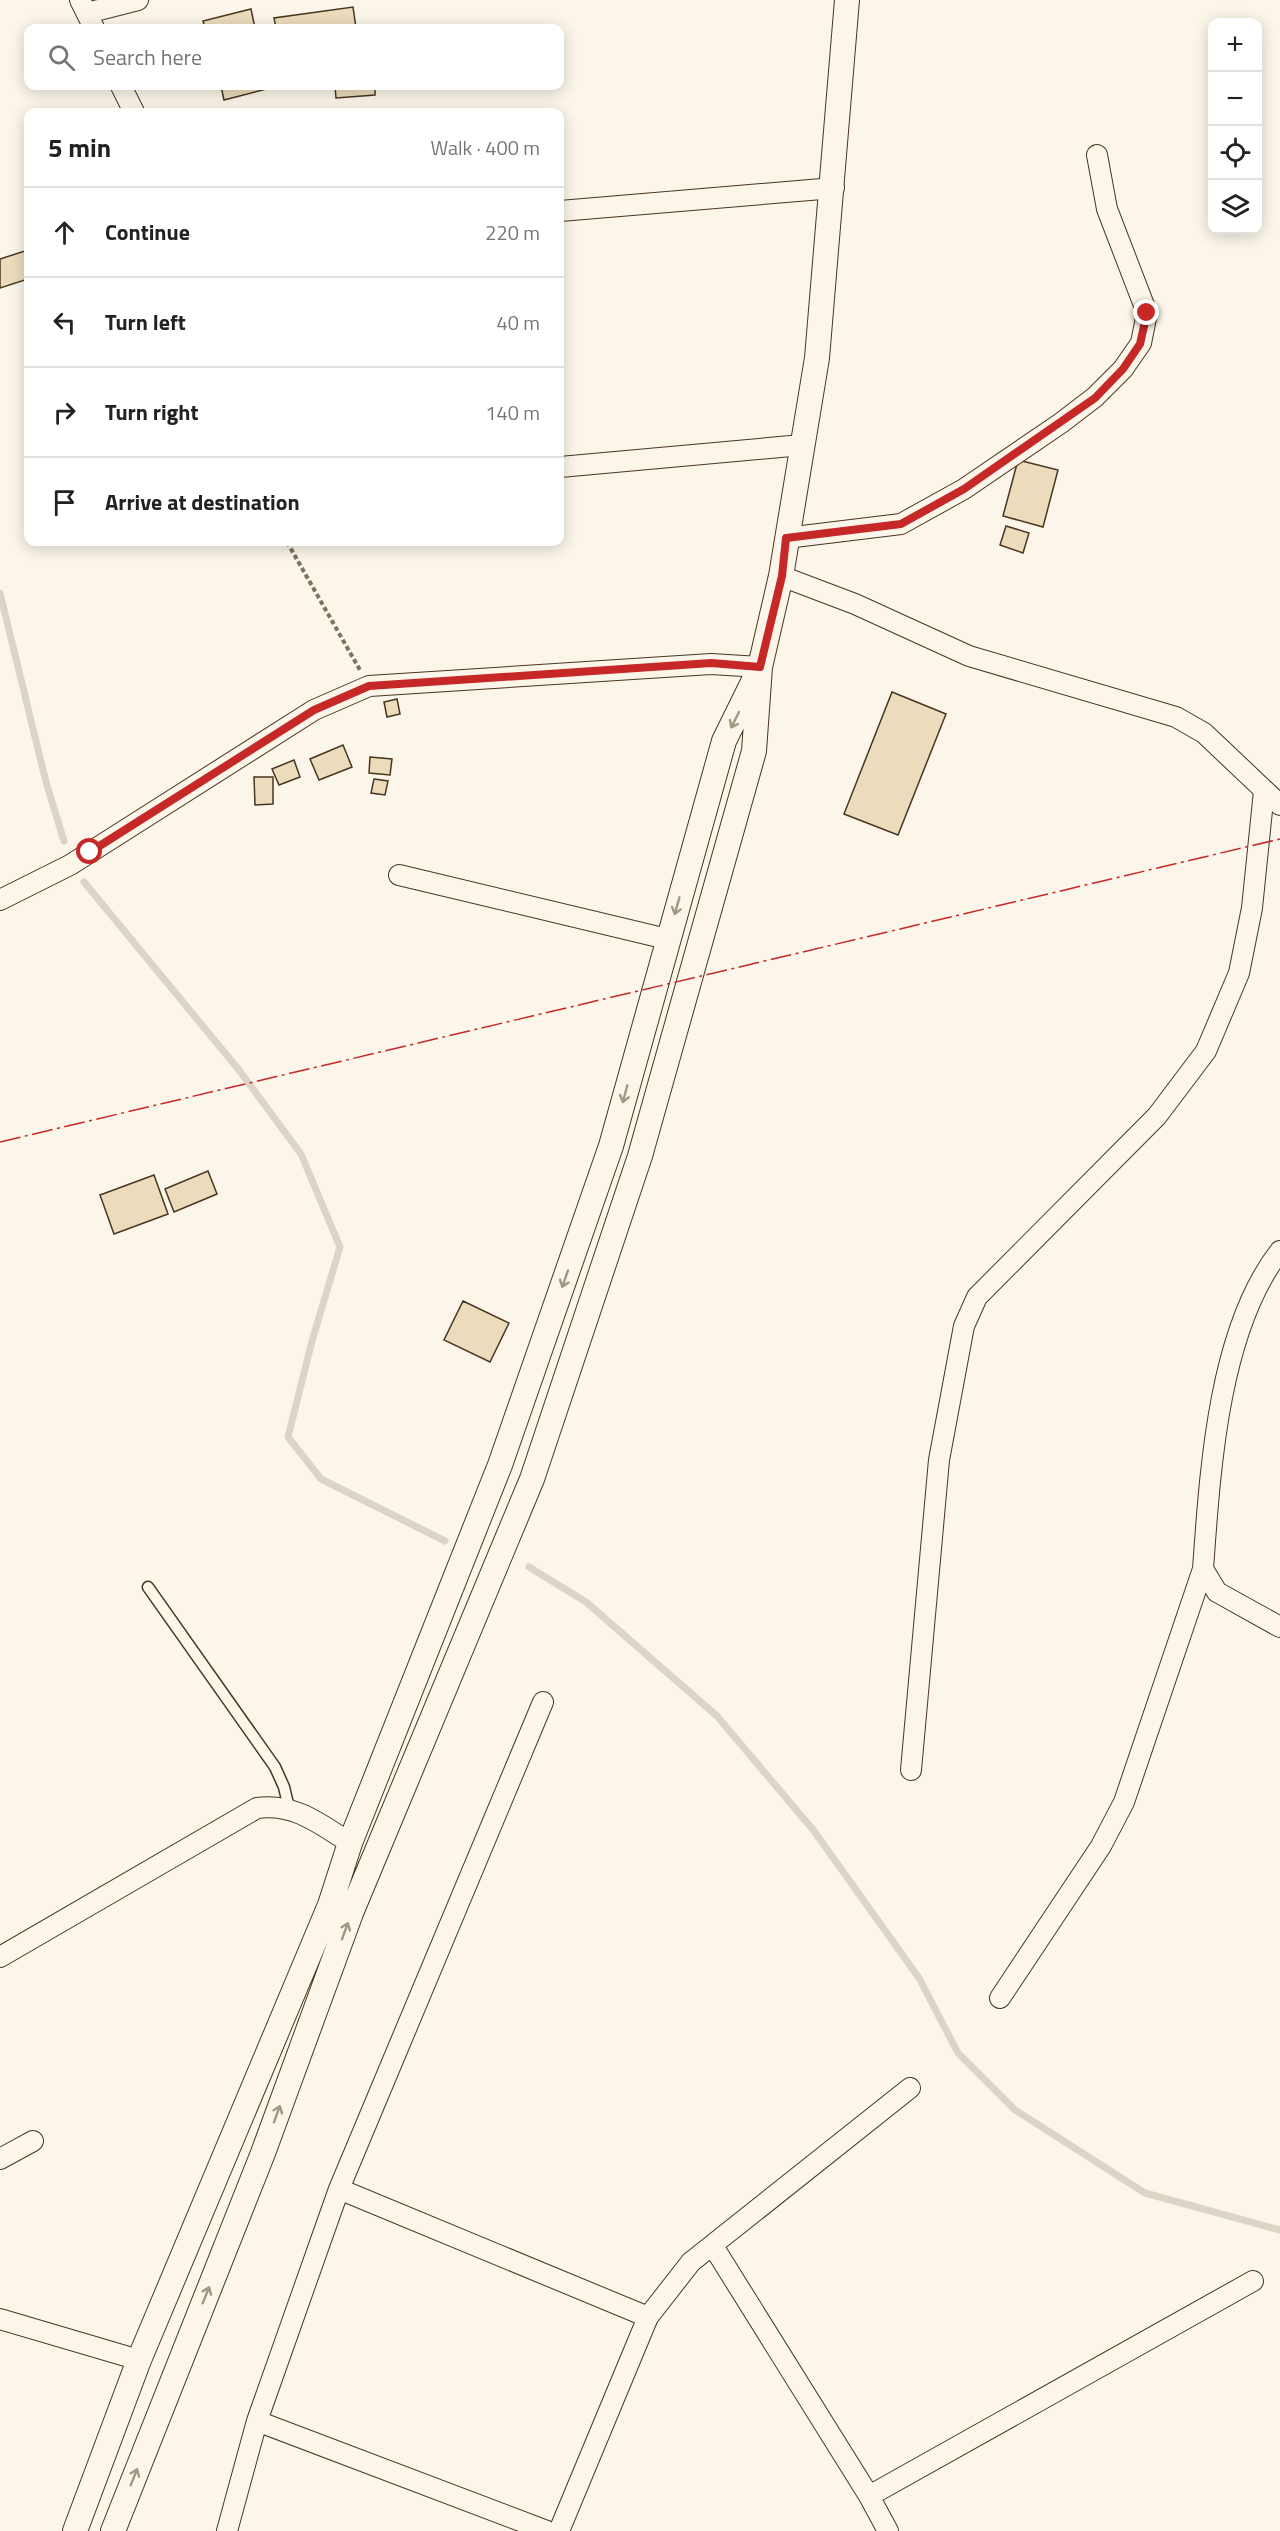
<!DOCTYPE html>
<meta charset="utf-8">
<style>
body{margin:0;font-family:"Titillium Web",sans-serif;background:#f6f6f6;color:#222}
.controls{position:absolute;right:18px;top:18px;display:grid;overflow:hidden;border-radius:12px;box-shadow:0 3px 15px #0003}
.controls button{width:54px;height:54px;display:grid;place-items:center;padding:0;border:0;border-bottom:2px solid #e0e0e0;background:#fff;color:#222;font:30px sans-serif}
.stop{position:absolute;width:18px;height:18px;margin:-14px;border:4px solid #c62828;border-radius:50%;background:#fff}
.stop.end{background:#c62828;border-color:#fff;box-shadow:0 2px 6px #0008}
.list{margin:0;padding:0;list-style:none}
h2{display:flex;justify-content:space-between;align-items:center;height:78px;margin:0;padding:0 24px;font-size:26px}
h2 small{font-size:20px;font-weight:400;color:#767676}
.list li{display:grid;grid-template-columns:39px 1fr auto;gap:18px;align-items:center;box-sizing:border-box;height:90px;padding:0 24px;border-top:2px solid #e0e0e0}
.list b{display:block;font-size:22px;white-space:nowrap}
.list em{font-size:20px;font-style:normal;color:#767676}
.icon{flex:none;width:33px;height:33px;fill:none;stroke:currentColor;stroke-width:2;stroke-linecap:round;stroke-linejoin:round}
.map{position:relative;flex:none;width:1280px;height:2531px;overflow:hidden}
.search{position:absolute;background:#fff;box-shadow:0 3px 15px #0003;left:24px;top:24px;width:540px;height:66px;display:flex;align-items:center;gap:15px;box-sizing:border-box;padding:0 21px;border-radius:12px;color:#767676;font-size:22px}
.panel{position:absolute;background:#fff;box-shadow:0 3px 15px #0003;left:24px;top:108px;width:540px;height:438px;border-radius:12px}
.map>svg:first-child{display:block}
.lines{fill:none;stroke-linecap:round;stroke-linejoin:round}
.stream{stroke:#dcd4c6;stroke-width:7}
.building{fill:#ecdcbc;stroke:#4a3520;stroke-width:1.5}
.service-casing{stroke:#4a3520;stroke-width:13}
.minor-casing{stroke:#4a3520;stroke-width:22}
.tertiary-casing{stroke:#4a3520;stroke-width:26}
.path{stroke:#7f6f5c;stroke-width:4;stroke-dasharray:4.5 3;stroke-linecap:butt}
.service{stroke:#fbf6e9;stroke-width:10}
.minor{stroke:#fbf6e9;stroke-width:20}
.tertiary{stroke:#fbf6e9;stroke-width:24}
.power{stroke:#c62828;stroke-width:1.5;stroke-dasharray:21 4.5 3 4.5;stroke-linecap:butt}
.oneway{stroke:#a29684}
.route{stroke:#c62828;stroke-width:8}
</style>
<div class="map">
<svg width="1280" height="2531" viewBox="0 0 1280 2531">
<rect width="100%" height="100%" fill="#fbf6e9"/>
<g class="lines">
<path class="stream" d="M0 593 46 782 64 841
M84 882 239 1070 301 1154 340 1247 312 1341 288 1437 321 1479 445 1541
M529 1567 586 1602 717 1716 814 1831 919 1978 958 2053 1015 2110 1145 2193 1280 2230"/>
</g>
<path class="building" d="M353 7 356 28H276L274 18Z
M251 9 255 28H205L203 21Z
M213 86H269L270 88 224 100 221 86Z
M332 86H375V95L336 98 335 87Z
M28 250V279L0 288V259Z
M1018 460 1058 470 1043 527 1003 516Z
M1006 526 1029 533 1023 553 1000 545Z
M892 692 946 714 898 835 844 814Z
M397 699 400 714 387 717 384 702Z
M343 745 352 767 319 780 310 759Z
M370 757 392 759 390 775 369 773Z
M294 760 300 777 279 785 272 769Z
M254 777H273V804L255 805Z
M374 779 388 781 385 795 371 793Z
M208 1171 217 1194 174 1212 165 1189Z
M154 1175 168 1214 114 1234 100 1195Z
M463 1301 509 1323 490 1362 444 1340Z"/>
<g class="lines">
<defs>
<path id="service" d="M148 1587 275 1767 284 1787 289 1808"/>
<path id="minor" d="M80 0 94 28
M87 13 138 0
M121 86 134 112
M560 211 834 188
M560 467 802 445
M786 538 901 524 964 489 1061 423 1095 397 1123 369 1141 343 1147 313 1107 209 1097 155
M781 576 855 604 969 656 1176 717 1204 733 1280 805
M399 875 667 939
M0 900 70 865 314 710 369 686 711 664 760 667
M1280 1251C1218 1330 1210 1472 1203 1569L1217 1592 1280 1627
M911 1770 939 1460 964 1326 977 1297 1157 1116 1206 1051 1239 973 1252 908 1264 791
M0 1957 257 1808C295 1803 320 1824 350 1843
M1000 1998 1101 1846 1124 1802 1203 1569
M0 2159 33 2141
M339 2189 648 2317
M713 2246 869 2496 888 2531
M0 2319 139 2360
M257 2421 547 2531
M869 2496 1253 2281
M227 2531 257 2421 339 2189 543 1702
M559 2531 648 2317 691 2262 910 2088"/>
<path id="tertiary" d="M75 2531 139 2360 330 1905 350 1843 500 1465 611 1146 724 741 754 680
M113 2531 263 2153 351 1913 532 1479 640 1156 754 751 760 667 781 576 817 358 847 0"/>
</defs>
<use href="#service" class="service-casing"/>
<use href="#minor" class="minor-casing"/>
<use href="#tertiary" class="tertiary-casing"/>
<path class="path" d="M287 542 360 670"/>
<use href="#service" class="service"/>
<use href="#minor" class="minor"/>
<use href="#tertiary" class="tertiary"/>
<path class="power" d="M0 1142 1280 839"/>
</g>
<defs><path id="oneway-shaft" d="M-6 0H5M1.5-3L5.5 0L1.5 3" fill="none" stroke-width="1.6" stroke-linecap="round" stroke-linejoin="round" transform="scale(1.5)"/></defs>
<g class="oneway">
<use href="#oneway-shaft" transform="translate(735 720) rotate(116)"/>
<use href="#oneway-shaft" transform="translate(677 906) rotate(106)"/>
<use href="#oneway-shaft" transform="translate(625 1094) rotate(105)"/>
<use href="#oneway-shaft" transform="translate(565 1279) rotate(109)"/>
<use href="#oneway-shaft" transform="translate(345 1931) rotate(-70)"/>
<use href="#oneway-shaft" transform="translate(277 2114) rotate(-70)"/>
<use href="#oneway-shaft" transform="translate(206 2295) rotate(-68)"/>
<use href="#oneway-shaft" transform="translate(134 2477) rotate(-68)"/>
</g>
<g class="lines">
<path class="route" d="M90 852 314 710 369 686 711 663 760 667 782 576 786 538 901 524 964 489 1095 398 1123 369 1140 344 1147 313"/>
</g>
</svg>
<div class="controls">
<button>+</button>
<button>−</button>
<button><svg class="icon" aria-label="locate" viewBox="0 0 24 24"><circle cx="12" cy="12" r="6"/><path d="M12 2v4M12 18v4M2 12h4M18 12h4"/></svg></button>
<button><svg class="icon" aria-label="layers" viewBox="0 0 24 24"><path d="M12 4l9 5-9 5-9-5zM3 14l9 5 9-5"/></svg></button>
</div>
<div class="stop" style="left:90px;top:852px"></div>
<div class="stop end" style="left:1147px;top:313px"></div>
<div class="search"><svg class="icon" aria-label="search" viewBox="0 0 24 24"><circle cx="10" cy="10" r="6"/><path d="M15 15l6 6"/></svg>Search here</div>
<section class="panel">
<h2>5 min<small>Walk · 400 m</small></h2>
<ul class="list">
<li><svg class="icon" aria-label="ahead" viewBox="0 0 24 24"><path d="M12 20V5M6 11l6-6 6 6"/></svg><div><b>Continue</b></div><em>220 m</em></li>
<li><svg class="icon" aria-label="left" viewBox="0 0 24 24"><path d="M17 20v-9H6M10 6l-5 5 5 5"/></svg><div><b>Turn left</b></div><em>40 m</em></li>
<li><svg class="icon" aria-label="right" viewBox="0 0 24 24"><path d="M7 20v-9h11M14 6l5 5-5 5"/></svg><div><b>Turn right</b></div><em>140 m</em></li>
<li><svg class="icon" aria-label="arrive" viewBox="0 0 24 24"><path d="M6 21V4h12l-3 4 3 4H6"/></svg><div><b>Arrive at destination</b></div></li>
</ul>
</section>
</div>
